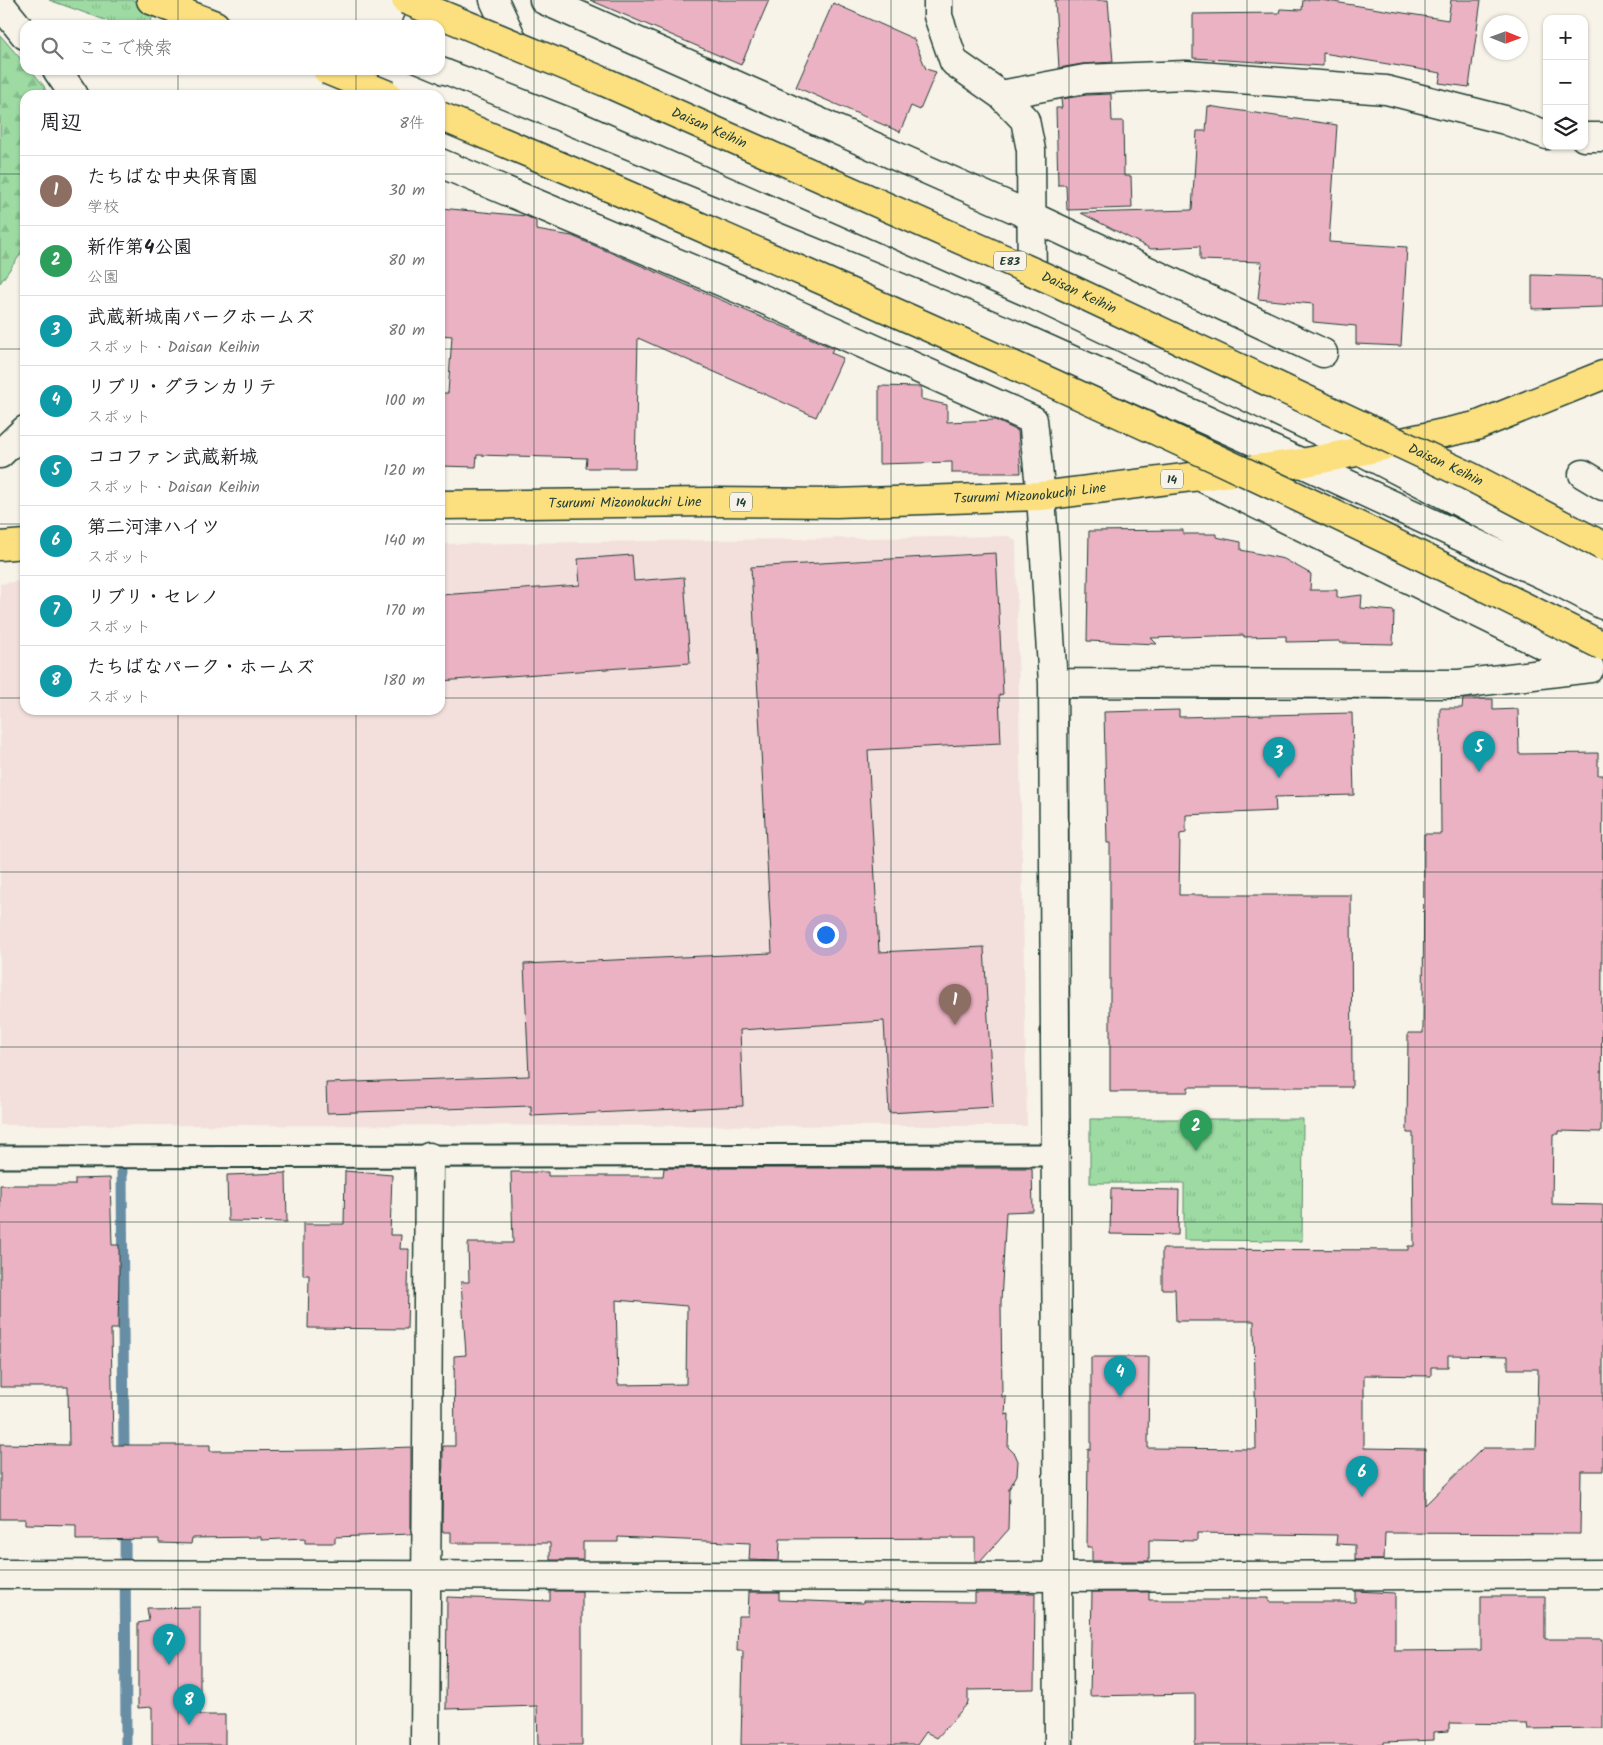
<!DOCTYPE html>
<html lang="ja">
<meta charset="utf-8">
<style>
body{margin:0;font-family:Kalam,"Klee One",sans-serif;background:#f2f2f2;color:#202124}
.controls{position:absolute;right:15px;top:15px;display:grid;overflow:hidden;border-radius:10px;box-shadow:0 1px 4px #0004}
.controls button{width:45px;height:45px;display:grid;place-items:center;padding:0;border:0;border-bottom:1px solid #e0e0e0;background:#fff;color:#202124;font:25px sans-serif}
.compass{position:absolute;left:1483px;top:15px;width:45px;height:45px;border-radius:50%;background:#fff;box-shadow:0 1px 4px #0004;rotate:91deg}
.you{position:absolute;left:825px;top:934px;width:18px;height:18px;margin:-12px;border:4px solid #fff;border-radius:50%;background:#1a73e8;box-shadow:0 0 0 8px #1a73e833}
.badge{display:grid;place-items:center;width:32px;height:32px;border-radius:50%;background:#1f3d34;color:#fff;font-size:16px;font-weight:700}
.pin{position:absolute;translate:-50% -41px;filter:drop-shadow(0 1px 2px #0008)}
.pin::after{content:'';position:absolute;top:26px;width:18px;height:15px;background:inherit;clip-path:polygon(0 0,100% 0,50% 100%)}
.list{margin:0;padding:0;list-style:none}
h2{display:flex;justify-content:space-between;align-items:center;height:65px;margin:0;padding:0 20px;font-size:21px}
h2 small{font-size:16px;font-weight:400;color:#757577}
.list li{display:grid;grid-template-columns:32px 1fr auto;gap:15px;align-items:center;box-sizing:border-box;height:70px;padding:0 20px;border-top:1px solid #e0e0e0}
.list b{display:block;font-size:19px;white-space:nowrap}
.list p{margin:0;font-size:16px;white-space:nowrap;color:#757577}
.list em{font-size:16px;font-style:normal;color:#757577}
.icon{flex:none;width:28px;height:28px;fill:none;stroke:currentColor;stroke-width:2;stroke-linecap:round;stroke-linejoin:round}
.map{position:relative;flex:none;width:1603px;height:1745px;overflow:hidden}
.search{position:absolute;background:#fff;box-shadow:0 1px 4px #0004;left:20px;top:20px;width:425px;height:55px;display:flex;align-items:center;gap:12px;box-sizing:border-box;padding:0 18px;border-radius:15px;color:#757577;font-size:19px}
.panel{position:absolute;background:#fff;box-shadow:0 1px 4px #0004;left:20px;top:90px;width:425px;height:625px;border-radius:15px}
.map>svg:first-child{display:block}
.built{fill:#f3e0dd}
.forest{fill:url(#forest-firs);stroke:#5e8c6c}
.park{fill:url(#park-tufts);stroke:#5e8c6c}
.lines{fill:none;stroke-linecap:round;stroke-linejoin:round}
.stream{stroke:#678ea5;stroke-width:11}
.building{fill:#ebb2c4;stroke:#1f3d34;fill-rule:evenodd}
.lane-casing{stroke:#1f3d34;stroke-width:25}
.street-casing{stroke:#1f3d34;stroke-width:31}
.secondary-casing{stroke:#1f3d34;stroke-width:31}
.primary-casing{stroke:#1f3d34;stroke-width:31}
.highway-casing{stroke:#1f3d34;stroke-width:31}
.lane{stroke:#f7f3e8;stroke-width:21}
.street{stroke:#f7f3e8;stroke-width:28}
.secondary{stroke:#f7f3e8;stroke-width:28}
.primary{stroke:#fce080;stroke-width:28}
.highway{stroke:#fce080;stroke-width:28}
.highway-bridge-casing{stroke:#1f3d34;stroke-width:31;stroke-linecap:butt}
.highway-bridge{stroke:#fce080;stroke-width:28}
.grid{fill:none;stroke:#1f3d34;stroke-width:1;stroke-opacity:0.55}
.labels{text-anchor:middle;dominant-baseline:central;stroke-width:4;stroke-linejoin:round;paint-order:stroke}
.shield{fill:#f7f3e8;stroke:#60746a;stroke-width:1}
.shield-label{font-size:12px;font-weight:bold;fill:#1f3d34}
.street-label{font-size:14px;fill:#1f3d34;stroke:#f7f3e8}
</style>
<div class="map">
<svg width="1603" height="1745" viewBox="0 0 1603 1745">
<defs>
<pattern id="forest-firs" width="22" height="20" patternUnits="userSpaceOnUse" patternTransform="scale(1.25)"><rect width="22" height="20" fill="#9ddba3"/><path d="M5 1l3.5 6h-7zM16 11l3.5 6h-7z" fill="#87bd8d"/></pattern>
<pattern id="park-tufts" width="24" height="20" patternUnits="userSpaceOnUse" patternTransform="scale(1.25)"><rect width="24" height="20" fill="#9ddba3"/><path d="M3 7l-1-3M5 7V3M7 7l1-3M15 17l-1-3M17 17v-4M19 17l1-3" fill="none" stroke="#87bd8d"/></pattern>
</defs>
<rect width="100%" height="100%" fill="#f7f3e8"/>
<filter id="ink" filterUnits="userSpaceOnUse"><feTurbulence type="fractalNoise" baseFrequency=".02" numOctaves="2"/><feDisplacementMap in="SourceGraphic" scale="10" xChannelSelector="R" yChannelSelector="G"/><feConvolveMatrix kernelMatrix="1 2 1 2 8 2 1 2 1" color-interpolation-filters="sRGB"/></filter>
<g filter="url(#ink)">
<path class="built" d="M1009 536 1016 541 1027 1126 0 1125V584L25 580V710H440V544Z"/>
<path class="forest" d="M0 35 25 64V70H31L44 86 47 95H25V242L20 255 0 283Z"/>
<path class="park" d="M49 0H160L149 25H119Z
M1090 1119H1303L1302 1241 1184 1240V1183H1090Z"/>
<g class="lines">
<path class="stream" d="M122 1171 124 1459
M125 1525 126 1745"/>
</g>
<path class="building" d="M590 0H769L741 65Z
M1055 0H1108L1113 62 1082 64 1059 68Z
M1303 0H1321L1448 20 1451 0H1481L1469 87 1439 83 1441 73 1323 53V66L1193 58V14L1279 13 1280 9 1302 10Z
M833 3 914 39 926 69 936 72 920 110 911 106 900 132 796 87Z
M1111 94 1112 121H1123L1124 176H1131L1132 208 1067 210 1066 185H1058L1056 108H1062L1061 99 1087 95Z
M1208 106 1337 125 1329 242 1407 247 1401 346 1356 344V326L1313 322V304L1258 299 1262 262 1200 260V246L1151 249 1081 213 1192 210 1197 131H1206Z
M440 208 526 216 536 221V230L572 236 833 348 831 353 843 358 816 417 638 338 635 468H586L587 458 477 455 476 467 440 466V393H448L452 336 440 335Z
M1532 275 1603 277V307L1532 309Z
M879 386 921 387V399L947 405V422L995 420 1018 431 1021 473H952V462L879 464Z
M1183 530V534H1216V537L1241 542V550L1284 559 1311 574 1310 590H1337V598L1362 595 1361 608 1394 611 1393 644 1340 643V641L1286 642V636L1244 637V635L1151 638 1157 644 1087 641 1089 531Z
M996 553 1003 694 999 695 1001 743 868 750 879 952 984 947 993 1107 889 1113 884 1021 740 1030 743 1106 531 1116V1106L327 1113 326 1083 529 1076 524 964 772 953 751 567Z
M632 555 634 581 684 577 690 663 440 681V595L580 585 578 559Z
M1463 699H1493V710L1518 709 1519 754 1598 753V775H1603L1601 1132 1559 1131V1134H1553L1552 1204 1603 1205V1471H1581L1580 1534 1385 1533 1384 1560H1355V1545L1336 1544 1337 1535 1197 1533V1541L1149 1540V1561H1092V1547H1087L1088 1449H1091V1357H1149L1148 1448 1256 1449 1254 1321H1176L1175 1289H1162V1249L1408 1250V1246H1414L1413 1133H1407L1408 1033H1423L1424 834H1441L1440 708H1462ZM1448 1355 1508 1356V1369H1538L1536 1448H1483L1425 1505V1449L1364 1448V1375L1431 1376V1367H1448Z
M1179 710V717L1352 713 1354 795 1275 797 1276 811 1186 815V833L1180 834 1179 895H1351L1352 1087H1188V1092H1110V843H1107L1104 712Z
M664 1168H1032L1033 1211 1006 1212 1001 1302 1002 1397H1006L1005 1415 1009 1414 1008 1447 1015 1454 1018 1461 1017 1475 1009 1489 1008 1530 981 1561H975V1538L780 1539 779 1561 749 1560 750 1543 618 1537V1542H583V1560H550V1543H451V1532H442L443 1446H455L454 1356 466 1355 461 1282H469L468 1243H513L511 1172H548V1176H663ZM616 1300 687 1306 686 1384 618 1385Z
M345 1171 392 1175 390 1235H401L400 1249H409L407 1329 308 1328 309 1275H303V1224H344Z
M286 1173 287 1222 228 1221 227 1175Z
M110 1178 112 1245H119V1273L118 1329H111L113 1445H210V1451L334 1450 411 1447V1534L335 1537V1543H305V1538L261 1540V1537L192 1538 191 1544 159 1543V1539L76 1540V1525L25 1524V1519H0V1444L69 1445 68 1387H0V1185H75V1179Z
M1111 1189 1179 1190 1178 1235 1110 1234Z
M550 1591H582V1745H538L537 1706 446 1709 447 1597 550 1601Z
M1355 1591 1395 1593V1651L1481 1650V1596H1545V1639H1603V1728L1528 1729 1527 1724 1449 1723V1731L1434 1732V1740L1384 1742V1745H1195V1694L1090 1696 1092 1592H1149V1600H1228V1598H1269V1602H1355Z
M749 1592H779V1600L863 1603V1601L975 1602V1593H1035L1034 1689 968 1690V1703L937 1738 926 1732 917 1745H741L743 1651H737L738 1616H748Z
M200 1607V1715H225V1745H152V1707L138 1708V1623L149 1621 147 1608Z"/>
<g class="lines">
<defs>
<path id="lane" d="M0 1157 1057 1155"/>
<path id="street" d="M544 0 1031 216 1323 353
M938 0V16L954 62 1001 95 1025 120 1031 150 1032 292
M0 4 25 35
M57 70 74 95
M1001 95 1085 79 1186 75 1386 90 1505 120 1547 135
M1584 137H1603
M440 163 765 300 1033 420 1041 496 1053 683 1059 1745
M1583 474 1603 486
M1199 476 1590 668
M1053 683 1459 684 1590 668
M425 1745 429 1157"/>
<path id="secondary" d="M494 0 522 60
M416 25 427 0
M440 40 590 99 1032 294 1361 451 1603 577
M389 78 430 95
M440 99 1018 336 1302 463 1563 584 1603 605
M0 454 25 430
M0 1574 1058 1577 1603 1574"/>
<g id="primary">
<path id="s1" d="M440 505 712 502 836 503 1041 496 1302 463 1361 451 1476 426 1603 375"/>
<path d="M0 546 25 544"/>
</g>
<path id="highway" d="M151 0 215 25"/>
</defs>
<use href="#lane" class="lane-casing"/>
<use href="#street" class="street-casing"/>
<use href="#secondary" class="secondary-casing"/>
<use href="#primary" class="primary-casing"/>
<use href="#highway" class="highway-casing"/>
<use href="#lane" class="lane"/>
<use href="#street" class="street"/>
<use href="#secondary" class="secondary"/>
<use href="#primary" class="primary"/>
<use href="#highway" class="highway"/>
<defs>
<g id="highway-bridge">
<path id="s2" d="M406 0 605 82 1058 283 1469 476 1603 546"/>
<path d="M327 70 388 95"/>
<path d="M440 116C563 166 684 220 806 273 1075 391 1341 514 1603 646"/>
</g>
</defs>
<use href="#highway-bridge" class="highway-bridge-casing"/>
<use href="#highway-bridge" class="highway-bridge"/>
</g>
</g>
<path class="grid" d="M178 0V25M356 0V25M534 0V1745M712 0V1745M891 0V1745M1069 0V1745M1247 0V1745M1425 0V1745M178 70V95M356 70V95M0 174H25M440 174H1603M0 349H25M440 349H1603M0 524H25M440 524H1603M0 698H25M440 698H1603M178 710V1745M356 710V1745M0 872H1603M0 1047H1603M0 1222H1603M0 1396H1603M0 1570H1603"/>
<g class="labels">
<g class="shield">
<rect x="994" y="251.5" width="32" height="19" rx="4"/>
<rect x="1161" y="469.5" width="22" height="19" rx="4"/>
<rect x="730" y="492.5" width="22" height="19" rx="4"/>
</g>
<g class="shield-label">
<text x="1010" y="261">E83</text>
<text x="1172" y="479">14</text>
<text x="741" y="502">14</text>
</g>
<g class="street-label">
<text stroke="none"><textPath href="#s2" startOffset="329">Daisan Keihin</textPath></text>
<text stroke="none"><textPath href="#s2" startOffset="734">Daisan Keihin</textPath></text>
<text stroke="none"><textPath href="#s2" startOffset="1139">Daisan Keihin</textPath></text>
<text stroke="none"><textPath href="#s1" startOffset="590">Tsurumi Mizonokuchi Line</textPath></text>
<text stroke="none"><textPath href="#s1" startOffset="185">Tsurumi Mizonokuchi Line</textPath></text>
</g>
</g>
</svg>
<div class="controls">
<button>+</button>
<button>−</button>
<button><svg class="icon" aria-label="layers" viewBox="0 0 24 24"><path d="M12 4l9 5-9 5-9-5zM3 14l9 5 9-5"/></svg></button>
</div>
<svg class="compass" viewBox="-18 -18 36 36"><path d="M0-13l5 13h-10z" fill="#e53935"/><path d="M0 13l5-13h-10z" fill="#757577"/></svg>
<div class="you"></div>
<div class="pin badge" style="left:955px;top:1025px;background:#8d6e63">1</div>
<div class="pin badge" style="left:1196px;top:1151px;background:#2e9e5b">2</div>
<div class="pin badge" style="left:1279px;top:778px;background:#0f9aa8">3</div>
<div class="pin badge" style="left:1120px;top:1397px;background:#0f9aa8">4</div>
<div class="pin badge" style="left:1479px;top:772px;background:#0f9aa8">5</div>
<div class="pin badge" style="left:1362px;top:1497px;background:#0f9aa8">6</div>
<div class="pin badge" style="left:169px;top:1665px;background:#0f9aa8">7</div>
<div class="pin badge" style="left:189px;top:1725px;background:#0f9aa8">8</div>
<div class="search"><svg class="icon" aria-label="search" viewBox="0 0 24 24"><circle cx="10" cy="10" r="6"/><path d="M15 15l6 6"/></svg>ここで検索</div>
<section class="panel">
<h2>周辺<small>8件</small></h2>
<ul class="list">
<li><span class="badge" style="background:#8d6e63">1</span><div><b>たちばな中央保育園</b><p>学校</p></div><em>30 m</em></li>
<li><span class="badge" style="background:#2e9e5b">2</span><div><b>新作第4公園</b><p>公園</p></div><em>80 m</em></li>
<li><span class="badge" style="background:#0f9aa8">3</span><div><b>武蔵新城南パークホームズ</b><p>スポット · Daisan Keihin</p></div><em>80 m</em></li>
<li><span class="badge" style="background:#0f9aa8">4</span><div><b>リブリ・グランカリテ</b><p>スポット</p></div><em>100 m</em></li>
<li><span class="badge" style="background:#0f9aa8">5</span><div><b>ココファン武蔵新城</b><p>スポット · Daisan Keihin</p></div><em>120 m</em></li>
<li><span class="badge" style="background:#0f9aa8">6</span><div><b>第二河津ハイツ</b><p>スポット</p></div><em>140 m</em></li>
<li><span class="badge" style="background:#0f9aa8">7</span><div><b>リブリ・セレノ</b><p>スポット</p></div><em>170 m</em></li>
<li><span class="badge" style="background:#0f9aa8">8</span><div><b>たちばなパーク・ホームズ</b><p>スポット</p></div><em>180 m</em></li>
</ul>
</section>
</div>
